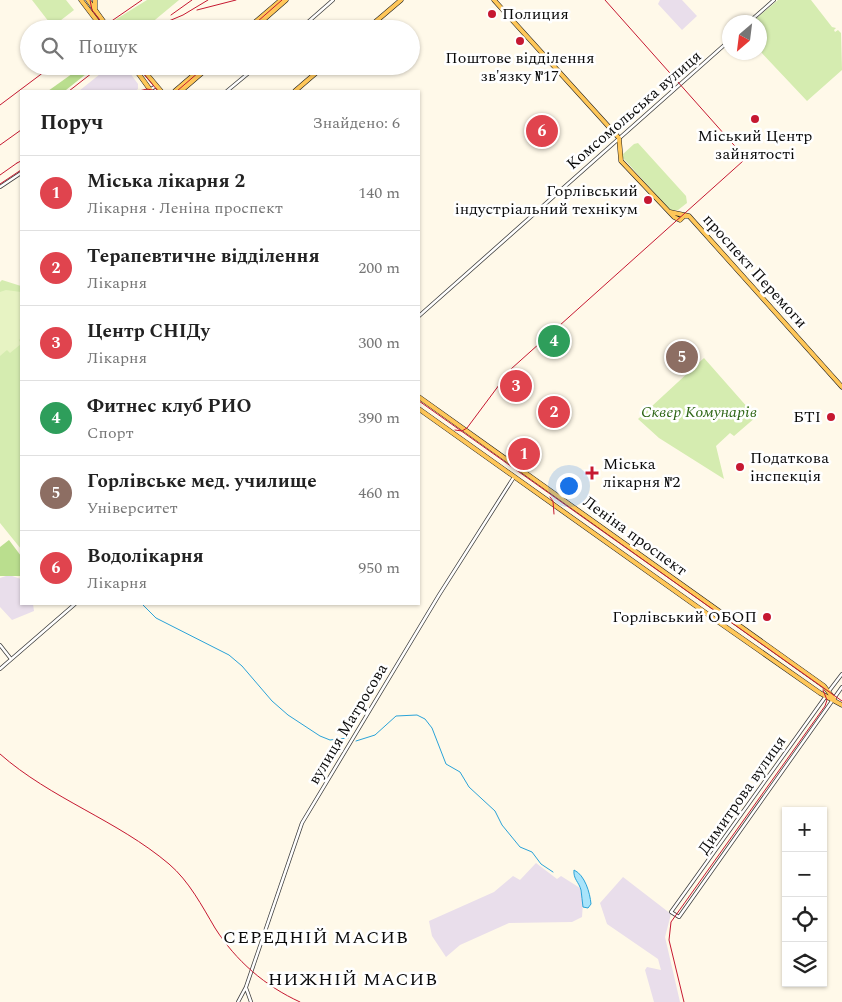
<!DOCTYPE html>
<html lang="uk">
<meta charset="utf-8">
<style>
body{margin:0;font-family:Spectral,serif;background:#f2f2f2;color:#222}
.controls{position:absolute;right:15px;bottom:15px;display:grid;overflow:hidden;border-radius:0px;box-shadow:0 1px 4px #0004}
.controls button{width:45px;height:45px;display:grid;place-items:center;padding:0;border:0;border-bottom:1px solid #e0e0e0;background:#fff;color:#222;font:25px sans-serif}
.compass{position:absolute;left:722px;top:15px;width:45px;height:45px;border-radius:50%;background:#fff;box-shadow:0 1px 4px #0004;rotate:208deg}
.you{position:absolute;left:568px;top:485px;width:18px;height:18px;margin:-12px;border:4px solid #fff;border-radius:50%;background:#1a73e8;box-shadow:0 0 0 8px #1a73e833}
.badge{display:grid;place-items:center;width:32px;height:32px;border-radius:50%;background:#d93025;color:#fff;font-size:16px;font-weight:700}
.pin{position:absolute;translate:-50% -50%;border:2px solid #fff;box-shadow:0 1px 5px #0006}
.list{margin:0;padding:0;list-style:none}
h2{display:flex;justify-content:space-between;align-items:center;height:65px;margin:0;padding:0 20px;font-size:21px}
h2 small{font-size:16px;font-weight:400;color:#767676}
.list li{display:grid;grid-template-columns:32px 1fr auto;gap:15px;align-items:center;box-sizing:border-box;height:75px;padding:0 20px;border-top:1px solid #e0e0e0}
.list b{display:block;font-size:19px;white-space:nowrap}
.list p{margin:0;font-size:16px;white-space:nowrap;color:#767676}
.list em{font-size:16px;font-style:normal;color:#767676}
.icon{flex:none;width:28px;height:28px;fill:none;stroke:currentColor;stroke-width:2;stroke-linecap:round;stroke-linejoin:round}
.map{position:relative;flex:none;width:842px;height:1002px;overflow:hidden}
.search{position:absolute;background:#fff;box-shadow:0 1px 4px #0004;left:20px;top:20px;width:400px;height:55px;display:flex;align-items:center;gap:12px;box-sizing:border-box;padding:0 18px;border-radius:28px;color:#767676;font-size:19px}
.panel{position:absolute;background:#fff;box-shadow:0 1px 4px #0004;left:20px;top:90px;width:400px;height:515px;border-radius:0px}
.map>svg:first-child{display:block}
.industrial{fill:#e9deeb}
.green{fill:#d5ecb0}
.forest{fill:#bade8e}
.pitch{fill:#e7f3c3}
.water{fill:#a9e4fb;stroke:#2aa3d8}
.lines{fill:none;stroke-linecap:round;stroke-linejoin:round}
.stream{stroke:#2aa3d8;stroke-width:1}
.minor-casing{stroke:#3e3e3e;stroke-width:4}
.major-casing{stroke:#1c1c1c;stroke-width:5}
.minor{stroke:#fff;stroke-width:2.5}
.major{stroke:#ffc759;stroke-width:4}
.tram{stroke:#c61831;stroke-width:1}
.rail{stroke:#c61831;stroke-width:1}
.poi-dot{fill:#c61831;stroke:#fff;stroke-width:2}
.labels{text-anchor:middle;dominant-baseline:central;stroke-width:5;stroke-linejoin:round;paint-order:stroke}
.poi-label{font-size:16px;fill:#0b0b0b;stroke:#fff;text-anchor:start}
.street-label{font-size:16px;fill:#0b0b0b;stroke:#fff}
.park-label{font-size:16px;font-style:italic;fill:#2f6717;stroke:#fff}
.neighbourhood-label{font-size:18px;letter-spacing:1px;fill:#0b0b0b;stroke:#fff}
</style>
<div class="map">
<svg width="842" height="1002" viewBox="0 0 842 1002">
<rect width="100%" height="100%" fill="#fff9e9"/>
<path class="industrial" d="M660 0H682L697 16 682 30 658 4Z
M110 66H125L138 84V89L135 91H79Z
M9 575 21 579V604H33L34 611 12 620 0 607V578Z
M536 863 557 879 561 876 580 888 583 903 582 917 572 922 509 923 460 945 446 957 432 936 429 921 494 892 513 876 520 880Z
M623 877 671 914 665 937 680 1002H654L645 970 647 967 661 970 658 959 607 924 600 903Z"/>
<path class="green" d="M32 0H66L74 10 56 24 53 20 49 22Z
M147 0H179L144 29H115L110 23Z
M778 0H811L832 27 836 28 834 30 835 32 838 30 841 33 842 70 807 101 760 51V22H752Z
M638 143 686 196 687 203 678 210H670L623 158V154L634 144Z
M2 280 21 286V549L0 523V282Z
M704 358 756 417 734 436 730 433 716 446 724 479 659 438 638 419Z"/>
<path class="forest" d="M83 66H96L66 90 48 91Z
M9 540 21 556V576H0V547Z"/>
<path class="pitch" d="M6 290 21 292V338L19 340 21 344 10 353 7 350 0 356V292Z"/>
<path class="water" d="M574 870C585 875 590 893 591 904L588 908 583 907C582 901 582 896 581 890 579 882 573 879 574 870Z"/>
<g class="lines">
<path class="stream" d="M142 604 156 618 229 655 242 666 272 701 288 715 320 736 330 740 348 738
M356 741 375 735 396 716 417 715 425 719 432 728 446 764 460 772 469 787 495 811 502 825 520 847 532 852 541 864 553 872"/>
<defs>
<path id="minor" d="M749 22 774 0
M300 29 333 0
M148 91 156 86
M227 91 257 66
M0 187 21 173
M419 316 730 40
M0 645 11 659
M0 669 75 604
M829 691 842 674
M826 696 671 912 679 917 842 687
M246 988 251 1002
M238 1002 246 987 302 823 439 595 514 477"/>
<path id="major" d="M81 0 103 29
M88 0 109 29
M95 0V11
M494 0 619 138 621 161 674 217 680 220 684 216H689
M247 29 281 0
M253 29 286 0
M367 29 401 0
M133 66 151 91
M140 66 161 91
M175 91 204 66
M181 91 210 66
M295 91 324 66
M670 212 689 216 842 387
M419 397 824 686 834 699
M419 409 720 623 820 693 842 705"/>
</defs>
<use href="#minor" class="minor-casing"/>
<use href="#major" class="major-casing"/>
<use href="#minor" class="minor"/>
<use href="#major" class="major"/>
<path class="tram" d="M90 0 92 10 107 29
M249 29 282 0
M137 66 158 91
M139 91 147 89 157 91
M177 91 206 66
M17 163 21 161
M0 184 21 170
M419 401 842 701
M455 430 462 431 467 428 511 369 743 161 741 153 605 0
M550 497 553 501 554 514
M684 1002 669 940 671 922 825 706 827 700 823 690"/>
<path class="rail" d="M197 10 236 0
M171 15 192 0
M157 26 183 15 208 0
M100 29 142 0
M69 91 101 66
M0 105 52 66
M0 145 21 130
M0 175 17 163
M0 754C51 799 117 820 169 864 189 881 202 906 215 928 236 961 265 986 300 1002"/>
</g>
<g class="poi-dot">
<circle cx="492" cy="14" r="5"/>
<circle cx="520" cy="41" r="5"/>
<circle cx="755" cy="119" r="5"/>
<circle cx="648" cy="200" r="5"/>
<circle cx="831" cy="417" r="5"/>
<circle cx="740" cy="467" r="5"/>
<path d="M589.5 465.5h5v5h5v5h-5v5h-5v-5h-5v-5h5z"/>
<circle cx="767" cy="617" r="5"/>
</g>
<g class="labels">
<g class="poi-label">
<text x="502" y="14">Полиция</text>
<text x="520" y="58" text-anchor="middle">Поштове відділення<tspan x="520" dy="18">зв'язку №17</tspan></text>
<text x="755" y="136" text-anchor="middle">Міський Центр<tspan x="755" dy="18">зайнятості</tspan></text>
<text x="638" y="191" text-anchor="end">Горлівський<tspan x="638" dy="18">індустріальний технікум</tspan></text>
<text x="821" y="417" text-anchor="end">БТІ</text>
<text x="750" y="458">Податкова<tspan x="750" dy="18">інспекція</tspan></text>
<text x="603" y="464">Міська<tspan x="603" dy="18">лікарня №2</tspan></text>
<text x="757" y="617" text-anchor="end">Горлівський ОБОП</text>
</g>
<g class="street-label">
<text transform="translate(634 110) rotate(-41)">Комсомольська вулиця</text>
<text transform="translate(755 271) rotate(48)">проспект Перемоги</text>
<text transform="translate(635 536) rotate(36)">Леніна проспект</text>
<text transform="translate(348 724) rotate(-59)">вулиця Матросова</text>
<text transform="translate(742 795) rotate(-55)">Димитрова вулиця</text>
</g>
<g class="park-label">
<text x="699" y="412">Сквер Комунарів</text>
</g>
<g class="neighbourhood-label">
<text x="316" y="937">СЕРЕДНІЙ МАСИВ</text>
<text x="353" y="979">НИЖНІЙ МАСИВ</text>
</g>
</g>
</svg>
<div class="controls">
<button>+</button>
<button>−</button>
<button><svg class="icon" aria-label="locate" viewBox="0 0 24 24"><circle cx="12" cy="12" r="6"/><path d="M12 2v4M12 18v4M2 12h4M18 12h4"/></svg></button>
<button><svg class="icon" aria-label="layers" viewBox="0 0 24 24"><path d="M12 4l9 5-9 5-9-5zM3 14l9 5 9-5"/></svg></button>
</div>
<svg class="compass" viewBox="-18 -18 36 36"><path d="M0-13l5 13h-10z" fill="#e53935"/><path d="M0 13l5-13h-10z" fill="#767676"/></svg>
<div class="you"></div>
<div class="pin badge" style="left:524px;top:454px;background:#e0444e">1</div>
<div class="pin badge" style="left:554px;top:412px;background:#e0444e">2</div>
<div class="pin badge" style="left:516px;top:386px;background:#e0444e">3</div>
<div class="pin badge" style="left:554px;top:341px;background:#2e9e5b">4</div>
<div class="pin badge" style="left:682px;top:357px;background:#8d6e63">5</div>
<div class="pin badge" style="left:542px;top:131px;background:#e0444e">6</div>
<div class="search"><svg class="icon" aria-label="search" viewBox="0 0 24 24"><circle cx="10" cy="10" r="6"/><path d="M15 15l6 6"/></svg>Пошук</div>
<section class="panel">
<h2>Поруч<small>Знайдено: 6</small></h2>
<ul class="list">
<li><span class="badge" style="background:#e0444e">1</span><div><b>Міська лікарня 2</b><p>Лікарня · Леніна проспект</p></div><em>140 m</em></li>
<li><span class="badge" style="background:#e0444e">2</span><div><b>Терапевтичне відділення</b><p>Лікарня</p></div><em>200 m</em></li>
<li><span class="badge" style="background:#e0444e">3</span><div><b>Центр СНІДу</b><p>Лікарня</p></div><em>300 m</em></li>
<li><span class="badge" style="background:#2e9e5b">4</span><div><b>Фитнес клуб РИО</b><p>Спорт</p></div><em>390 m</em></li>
<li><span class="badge" style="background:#8d6e63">5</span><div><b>Горлівське мед. училище</b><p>Університет</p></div><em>460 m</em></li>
<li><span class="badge" style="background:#e0444e">6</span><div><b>Водолікарня</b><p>Лікарня</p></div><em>950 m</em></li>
</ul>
</section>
</div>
